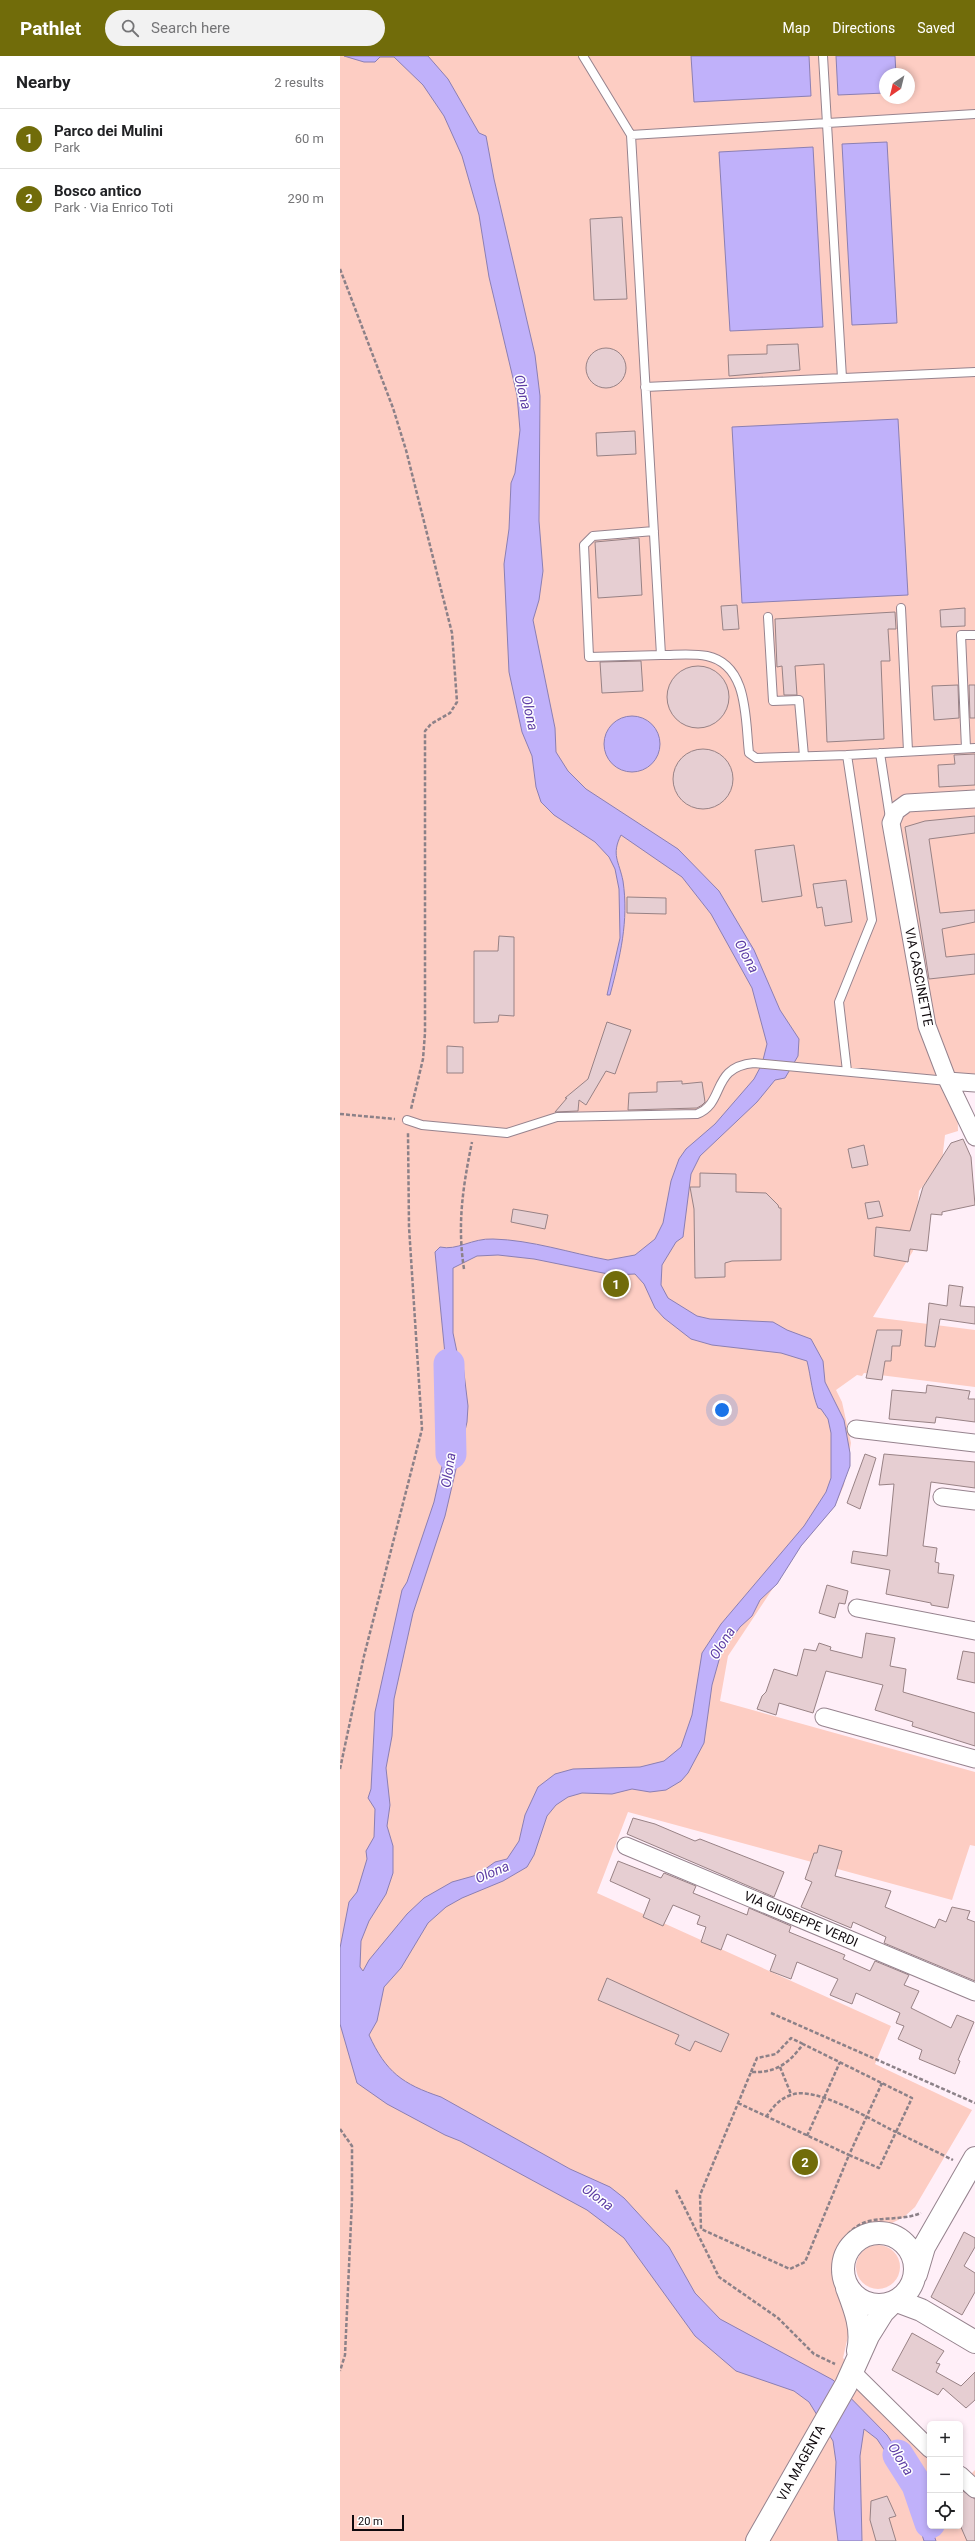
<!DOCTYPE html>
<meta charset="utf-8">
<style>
body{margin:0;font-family:Roboto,sans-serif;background:#f2f2f2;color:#202124}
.controls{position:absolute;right:12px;bottom:12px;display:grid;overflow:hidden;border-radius:6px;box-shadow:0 2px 6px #0003}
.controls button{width:36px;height:36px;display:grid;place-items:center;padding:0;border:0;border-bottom:1px solid #e0e0e0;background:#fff;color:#202124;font:20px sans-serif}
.compass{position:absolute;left:539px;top:12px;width:36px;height:36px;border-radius:50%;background:#fff;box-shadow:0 2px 6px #0003;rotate:215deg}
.scale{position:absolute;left:12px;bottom:10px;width:52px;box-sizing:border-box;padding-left:4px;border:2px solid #0f090d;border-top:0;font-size:11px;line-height:14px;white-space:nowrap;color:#0f090d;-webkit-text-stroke:3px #fff;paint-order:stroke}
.you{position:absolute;left:382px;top:1354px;width:14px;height:14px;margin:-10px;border:3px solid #fff;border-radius:50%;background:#1a73e8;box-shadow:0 0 0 6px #1a73e833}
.badge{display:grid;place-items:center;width:26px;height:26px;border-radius:50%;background:#716c0a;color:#fff;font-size:13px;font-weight:700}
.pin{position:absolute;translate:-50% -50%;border:2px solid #fff;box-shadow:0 1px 4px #0006}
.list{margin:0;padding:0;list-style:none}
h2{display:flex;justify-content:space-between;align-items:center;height:52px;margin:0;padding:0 16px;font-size:17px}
h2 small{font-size:13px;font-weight:400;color:#757577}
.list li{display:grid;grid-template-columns:26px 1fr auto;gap:12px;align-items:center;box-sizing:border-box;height:60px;padding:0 16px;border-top:1px solid #e0e0e0}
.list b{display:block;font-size:15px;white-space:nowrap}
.list p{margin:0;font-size:13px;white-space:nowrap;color:#757577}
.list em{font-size:13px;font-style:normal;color:#757577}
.icon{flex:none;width:22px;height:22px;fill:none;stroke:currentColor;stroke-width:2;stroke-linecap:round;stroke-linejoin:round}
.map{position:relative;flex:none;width:635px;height:2485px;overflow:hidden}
header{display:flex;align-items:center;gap:24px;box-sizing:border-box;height:56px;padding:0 20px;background:#716c0a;color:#fff}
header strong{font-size:19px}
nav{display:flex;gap:22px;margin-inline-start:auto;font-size:14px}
.search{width:280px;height:36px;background:#f2f2f2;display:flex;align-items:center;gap:10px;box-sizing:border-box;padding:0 14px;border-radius:22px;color:#757577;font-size:15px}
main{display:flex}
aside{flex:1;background:#fff}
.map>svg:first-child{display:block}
.green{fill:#fdcdc3;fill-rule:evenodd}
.water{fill:#c0b1fa;stroke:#8b7fb3;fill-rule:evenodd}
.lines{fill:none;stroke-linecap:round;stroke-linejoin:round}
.river{stroke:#c0b1fa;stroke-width:31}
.building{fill:#e6ced2;stroke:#988285}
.lane-casing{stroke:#96838e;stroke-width:10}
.street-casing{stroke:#96838e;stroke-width:19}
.secondary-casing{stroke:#96838e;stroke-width:24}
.path{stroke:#8c8188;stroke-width:2.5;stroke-dasharray:4 2;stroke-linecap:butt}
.lane{stroke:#fff;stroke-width:8}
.street{stroke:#fff;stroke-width:17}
.secondary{stroke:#fff;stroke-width:22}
.labels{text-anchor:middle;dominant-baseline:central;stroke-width:3;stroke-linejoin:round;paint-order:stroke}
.street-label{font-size:13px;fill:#0f090d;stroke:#fff}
.water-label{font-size:14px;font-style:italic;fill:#5d3da4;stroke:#fff}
</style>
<header>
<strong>Pathlet</strong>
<div class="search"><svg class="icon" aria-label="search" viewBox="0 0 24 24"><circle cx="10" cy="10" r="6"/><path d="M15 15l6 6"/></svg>Search here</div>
<nav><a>Map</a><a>Directions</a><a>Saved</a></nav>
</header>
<main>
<aside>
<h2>Nearby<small>2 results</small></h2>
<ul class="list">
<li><span class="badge">1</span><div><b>Parco dei Mulini</b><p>Park</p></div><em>60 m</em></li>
<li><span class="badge">2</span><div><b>Bosco antico</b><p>Park · Via Enrico Toti</p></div><em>290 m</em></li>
</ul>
</aside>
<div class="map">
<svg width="635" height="2485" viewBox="0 0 635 2485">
<rect width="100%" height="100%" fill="#ffeff8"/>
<path class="green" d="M0 0H635V1019L617 1038 618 1075 605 1079 602 1105 579 1135 573 1195 533 1261 635 1274V1331L524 1317 522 1320 517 1319 496 1334 502 1346 511 1387 504 1429 495 1450 461 1490 388 1600 380 1645 635 1716V1790L630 1789 612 1844 288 1756 257 1837 551 1970 535 2008 632 2054 575 2151 564 2161 552 2167H536L519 2173 507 2185 499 2200 496 2217 511 2267 503 2302 590 2385V2470H620V2413L628 2421 635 2414V2485H0ZM545 18H569V42H545Z
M516 2211a22 22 0 1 1 44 0a22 22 0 1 1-44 0Z"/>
<path class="water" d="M4 0H88L108 23 139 77 146 80 154 123 195 299 200 340 199 465 203 515 199 544 193 564 215 672 216 696 228 715 246 733 338 793 379 835 414 894 440 954 459 983 458 1000 445 1022 435 1024 417 1046 360 1100 351 1118 343 1181 336 1186 322 1209 321 1229 328 1242 357 1260 370 1263 433 1266 447 1274 471 1283 483 1305 485 1326 504 1364 510 1397V1410L495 1450 461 1490 437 1528 420 1544 412 1560 400 1571 381 1597 372 1629 364 1687 348 1717 341 1725 326 1734 310 1736 292 1733 272 1738 242 1737 228 1741 216 1749 207 1760 194 1799 187 1811 163 1825 122 1842 106 1851 88 1867 61 1912 44 1931 37 1965 29 1979C46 2016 62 2028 101 2041L230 2113 270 2131 284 2142 329 2191 355 2237 380 2263 493 2324 547 2379 573 2418 596 2485H584L565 2425 537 2383 524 2373 520 2400 522 2485H498L494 2453 496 2406 493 2385 469 2346 454 2335 396 2315 355 2280 284 2182 247 2154 120 2085 105 2079 47 2048 17 2027 0 1968V1892L9 1846 17 1836 27 1803 26 1795 34 1781 35 1753 28 1742 31 1733 35 1656 62 1534 67 1526 94 1446 105 1397 111 1360 95 1196 100 1191C117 1195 132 1182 153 1183 192 1184 230 1197 268 1204L295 1199 315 1183 323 1167 331 1125 339 1103 346 1093 375 1068 414 1023 422 1008 427 988 412 932 371 858 342 821 281 779C271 799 279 805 283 825 289 865 280 901 270 939H267L280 882 279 833 275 813 269 801 255 786 214 759 201 746 196 731 192 700 182 676 169 616 164 508 169 473 171 427 175 417 180 374 177 339 149 221 139 159 122 100 104 60 83 29 54 1H40L35 6H24ZM158 1199 194 1203 273 1219 295 1218 304 1228 315 1252 324 1262 351 1283 372 1289 441 1297 467 1305C471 1321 472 1338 478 1352L481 1353 488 1363 491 1377V1422L486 1436 464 1470 381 1568 362 1597 352 1659 341 1691 324 1705 300 1711 233 1713 215 1718 198 1731 185 1759 179 1785 167 1803 155 1806 137 1819 112 1826 84 1842 67 1858 29 1904 23 1915 20 1911 21 1885 29 1865 46 1838 53 1817V1790L47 1770 50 1749 46 1712 52 1680 54 1643 73 1557 105 1460 127 1366 128 1350 123 1309 118 1301 113 1277V1212L137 1200Z
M351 0H469L471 40 354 46Z
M496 0H555L556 18H545V37L498 39Z
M547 86 557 267 512 269 502 88Z
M473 91 483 271 390 275 379 96Z
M558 363 568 539 402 547 392 371Z
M264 688a28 28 0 1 1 56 0a28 28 0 1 1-56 0Z"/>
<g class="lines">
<path class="river" d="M109 1308 111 1398
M558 2399 577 2429 590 2467"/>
</g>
<path class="building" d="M282 161 287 243 254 244 250 163Z
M458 288 460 314 389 320 388 299 427 298V289Z
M246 312a20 20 0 1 1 40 0a20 20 0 1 1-40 0Z
M295 375 296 398 257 400 256 377Z
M299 482 302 539 258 542 255 486Z
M397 549 399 573 383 574 381 550Z
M625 552V570L601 571 600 554Z
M555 556 556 573H548L550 605H541L544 683 487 686 484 608 455 610 457 639H444L442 610 437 611 435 563Z
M301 605 303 635 262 637 260 606Z
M327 641a31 31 0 1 1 62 0a31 31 0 1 1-62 0Z
M618 629 619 662 594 664 592 630Z
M629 629H635V662H630Z
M333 723a30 30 0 1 1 60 0a30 30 0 1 1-60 0Z
M635 698V729L599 731 598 709 615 708 614 699Z
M635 760V777L589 783 600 857 635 854V866L602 873 606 901 635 898V918L589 923 565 771 585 765Z
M454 789 462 840 422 846 415 794Z
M506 824 512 866 485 870 482 851 477 852 473 828Z
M287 841 326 842V858L287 857Z
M159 880 174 881V960L159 959 158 966 134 967V895H158Z
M267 966 291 974 275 1018 266 1015 246 1049 239 1044 238 1055 215 1056 227 1042H225L248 1023Z
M107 990 123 991V1017H107Z
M342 1025V1028L362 1026 365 1046 362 1049 357 1052 288 1054 289 1037 317 1036V1026Z
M623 1083 631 1101 635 1149 602 1156V1159L591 1158 587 1195 570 1193 568 1206 534 1200 536 1171 570 1175 583 1131 611 1087Z
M524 1089 528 1109 512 1112 508 1093Z
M360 1117 396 1118V1136L426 1137 438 1149 439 1152H441V1204L392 1205 385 1207V1221L355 1222 354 1153 350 1131H360Z
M539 1145 543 1160 528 1163 525 1147Z
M173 1153 208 1159 205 1173 171 1166Z
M609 1229 623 1231 620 1250 635 1251V1268L600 1263 595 1291 585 1290 589 1247 607 1250Z
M537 1274H562L560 1290H552L551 1305H545L542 1324 526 1322Z
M587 1329 630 1335 628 1343H635V1366L596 1361 595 1367 549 1363 552 1334 586 1337Z
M525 1398 536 1402 520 1453 507 1447Z
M544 1398 635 1406V1432L591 1426 583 1490 597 1492 595 1506 599 1507 598 1517 614 1519 608 1552 591 1549V1547L546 1538 550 1514 511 1507 513 1495 547 1500 554 1428 539 1429Z
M487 1529 508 1535 505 1548 499 1547 495 1562 479 1557Z
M526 1577 555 1582 550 1610 566 1613 563 1636 635 1657V1690L572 1670 573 1666 535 1654 543 1629 486 1615 473 1657 439 1647 436 1659 417 1653 422 1640 426 1636 434 1613 457 1620 464 1593 476 1595 479 1587 491 1591 490 1594 522 1602Z
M623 1595 635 1597V1627L617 1623Z
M293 1762 315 1768 355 1785 360 1783 444 1816 434 1841 287 1778Z
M479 1789 502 1795 495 1820 551 1835 545 1851 595 1872 599 1863 606 1866 612 1851 630 1855 627 1863 635 1866V1925L544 1887 546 1881 513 1866 511 1872 461 1851 472 1826 465 1823 474 1797H477Z
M278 1805 321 1822 324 1817 356 1830 353 1837 407 1859 409 1852 451 1870 449 1876 505 1899 503 1903 530 1915 535 1905 569 1919 564 1929 579 1935 571 1952 611 1972 617 1959 634 1966 618 2004 620 2005 615 2018 579 2003 582 1994 558 1983 564 1970 556 1967 560 1957 516 1937 512 1948 490 1939 498 1923 457 1906 451 1923 430 1915 436 1899 387 1878 381 1894 361 1886 366 1871 357 1868 360 1860 333 1849 323 1870 303 1861 310 1843 270 1825Z
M267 1922 389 1978 381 1996 355 1985 350 1995 335 1988 339 1979 258 1944Z
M624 2176 635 2182V2191L624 2210 635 2217V2236L622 2259 591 2241Z
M572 2277 604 2295 596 2307 600 2308 596 2316 621 2330 635 2316V2344L626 2352 603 2332 598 2339 552 2314Z
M620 2433 635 2443V2485H627L620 2469Z
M547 2440 556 2460 549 2462 556 2485H536L530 2464 531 2445Z"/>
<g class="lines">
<defs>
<path id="lane" d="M243 0 291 79
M483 0 502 322
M305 331 635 316
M314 475 253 480 244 489 249 601 321 599
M561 552 568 695
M428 561 433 645 459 644 464 700
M626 692 621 579H635
M540 697 550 762
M507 699 635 692
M507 1015 499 946 532 864 507 699 416 702 409 697C405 664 409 609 367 600 353 597 336 599 321 599L291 79 635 58
M67 1064 82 1069 167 1077 217 1061 357 1058C386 1047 370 1011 414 1007L608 1025"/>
<path id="street" d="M635 743 567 747 556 755 551 767 587 970 608 1025 635 1081
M608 1025 635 1027
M516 1373 635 1387
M602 1441 635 1445
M517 1552 635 1575
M484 1661 635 1703
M286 1790 635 1936
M512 2316 590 2393
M620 2419 635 2433"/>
<path id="secondary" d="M503 2213a36 36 0 1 1 72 0a36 36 0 1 1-72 0Z
M576 2218 584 2191 635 2102
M507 2232C515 2253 523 2273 518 2295
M557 2245 581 2254 635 2286
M417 2485 506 2329 528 2280 543 2256 552 2247"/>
</defs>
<use href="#lane" class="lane-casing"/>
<use href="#street" class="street-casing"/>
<use href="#secondary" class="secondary-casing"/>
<path class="path" d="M0 213 53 352 66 394 112 577 117 646 110 657 91 668 85 675V977L83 1003 71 1053
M0 1058 55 1063
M124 1213C117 1168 123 1130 132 1086
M0 1713 24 1600 82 1373 69 1171 68 1077
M431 1957 635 2047
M440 2011 451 2038
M411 2016 417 2002 436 1998 451 1982 463 1988
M398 2047 509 2099 542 2027
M426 2061C433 2051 439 2043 451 2039 475 2029 533 2065 556 2076L539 2112 509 2099 465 2206 450 2213 361 2173 360 2139 411 2016C435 2017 449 2008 463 1988L572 2042 556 2076 613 2104
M0 2073 12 2090V2144L5 2299 0 2315
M467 2080 500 2006
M336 2134 379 2221 438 2262 474 2298 495 2308
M493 2217C495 2195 506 2171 529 2165 547 2161 564 2164 581 2157"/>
<use href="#lane" class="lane"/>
<use href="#street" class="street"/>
<use href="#secondary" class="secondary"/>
</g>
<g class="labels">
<g class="street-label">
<text transform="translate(579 921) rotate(79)">VIA CASCINETTE</text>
<text transform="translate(461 1863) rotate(23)">VIA GIUSEPPE VERDI</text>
<text transform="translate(461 2407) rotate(-61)">VIA MAGENTA</text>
</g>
<g class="water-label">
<text transform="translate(183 336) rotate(77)">Olona</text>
<text transform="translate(190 657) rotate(78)">Olona</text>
<text transform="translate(407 900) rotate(62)">Olona</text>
<text transform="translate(108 1414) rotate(-81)">Olona</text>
<text transform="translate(382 1587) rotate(-58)">Olona</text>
<text transform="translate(152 1816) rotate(-23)">Olona</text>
<text transform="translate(258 2141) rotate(36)">Olona</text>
<text transform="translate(561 2403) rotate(58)">Olona</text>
</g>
</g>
</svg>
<div class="controls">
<button>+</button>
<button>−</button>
<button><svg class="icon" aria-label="locate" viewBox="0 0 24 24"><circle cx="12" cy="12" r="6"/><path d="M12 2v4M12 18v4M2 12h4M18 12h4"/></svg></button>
</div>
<svg class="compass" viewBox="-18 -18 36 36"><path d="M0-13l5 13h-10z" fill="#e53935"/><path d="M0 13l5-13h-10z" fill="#757577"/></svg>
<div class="scale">20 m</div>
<div class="you"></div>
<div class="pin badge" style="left:276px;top:1228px">1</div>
<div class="pin badge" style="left:465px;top:2106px">2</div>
</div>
</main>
